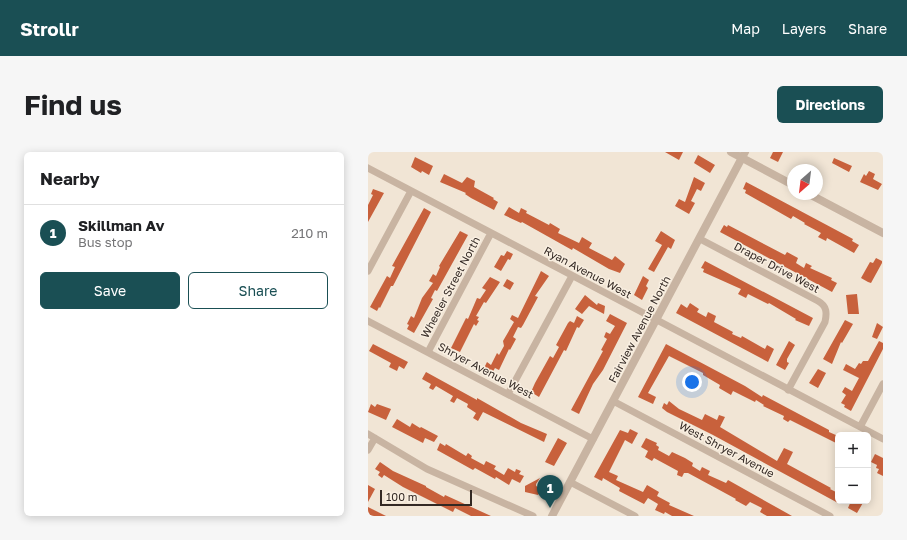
<!DOCTYPE html>
<meta charset="utf-8">
<style>
body{margin:0;font-family:"Golos Text",sans-serif;background:#f6f6f6;color:#202124}
.controls{position:absolute;right:12px;bottom:12px;display:grid;overflow:hidden;border-radius:6px;box-shadow:0 2px 10px #0003}
.controls button{width:36px;height:36px;display:grid;place-items:center;padding:0;border:0;border-bottom:1px solid #e0e0e0;background:#fff;color:#202124;font:20px sans-serif}
.compass{position:absolute;left:419px;top:12px;width:36px;height:36px;border-radius:50%;background:#fff;box-shadow:0 2px 10px #0003;rotate:208deg}
.scale{position:absolute;left:12px;bottom:10px;width:92px;box-sizing:border-box;padding-left:4px;border:2px solid #332924;border-top:0;font-size:11px;line-height:14px;white-space:nowrap;color:#332924;-webkit-text-stroke:3px #f9efe1;paint-order:stroke}
.you{position:absolute;left:324px;top:230px;width:14px;height:14px;margin:-10px;border:3px solid #fff;border-radius:50%;background:#1a73e8;box-shadow:0 0 0 6px #1a73e833}
.badge{display:grid;place-items:center;width:26px;height:26px;border-radius:50%;background:#1a4f54;color:#fff;font-size:13px;font-weight:700}
.pin{position:absolute;translate:-50% -33px;filter:drop-shadow(0 1px 2px #0008)}
.pin::after{content:'';position:absolute;top:21px;width:14px;height:12px;background:inherit;clip-path:polygon(0 0,100% 0,50% 100%)}
.list{margin:0;padding:0;list-style:none}
h2{display:flex;justify-content:space-between;align-items:center;height:52px;margin:0;padding:0 16px;font-size:17px}
h2 small{font-size:13px;font-weight:400;color:#757577}
.list li{display:grid;grid-template-columns:26px 1fr auto;gap:12px;align-items:center;box-sizing:border-box;height:56px;padding:0 16px;border-top:1px solid #e0e0e0}
.list b{display:block;font-size:15px;white-space:nowrap}
.list p{margin:0;font-size:13px;white-space:nowrap;color:#757577}
.list em{font-size:13px;font-style:normal;color:#757577}
.actions{display:flex;gap:8px;padding:12px 16px}
.actions a{flex:1;padding:9px 0;border:1px solid #1a4f54;border-radius:6px;text-align:center;font-size:14px;color:#1a4f54}
.actions .main{background:#1a4f54;color:#fff}
.map{position:relative;flex:none;width:515px;height:364px;overflow:hidden;border-radius:6px}
header{display:flex;align-items:center;gap:24px;box-sizing:border-box;height:56px;padding:0 20px;background:#1a4f54;color:#fff}
header strong{font-size:19px}
nav{display:flex;gap:22px;margin-inline-start:auto;font-size:14px}
.intro{display:flex;align-items:center;justify-content:space-between;box-sizing:border-box;height:96px;padding:0 24px}
h1{margin:0;font-size:28px}
.button{padding:10px 18px;border-radius:6px;background:#1a4f54;color:#fff;font-size:14px;font-weight:700}
main{display:flex;gap:24px;padding:0 24px}
aside{flex:1;background:#fff;border-radius:6px;box-shadow:0 2px 10px #0003}
.map>svg:first-child{display:block}
.building{fill:#c8613c}
.lines{fill:none;stroke-linecap:round;stroke-linejoin:round}
.minor{stroke:#c8b4a2;stroke-width:7}
.tertiary{stroke:#c8b4a2;stroke-width:8}
.labels{text-anchor:middle;dominant-baseline:central;stroke-width:3;stroke-linejoin:round;paint-order:stroke}
.street-label{font-size:11px;fill:#332924;stroke:#f9efe1}
</style>
<header>
<strong>Strollr</strong>
<nav><a>Map</a><a>Layers</a><a>Share</a></nav>
</header>
<div class="intro"><h1>Find us</h1><a class="button">Directions</a></div>
<main>
<aside>
<h2>Nearby<small></small></h2>
<ul class="list">
<li><span class="badge">1</span><div><b>Skillman Av</b><p>Bus stop</p></div><em>210 m</em></li>
</ul>
<div class="actions"><a class="main">Save</a><a>Share</a></div>
</aside>
<div class="map">
<svg width="515" height="364" viewBox="0 0 515 364">
<rect width="100%" height="100%" fill="#f1e5d5"/>
<path class="building" d="M297 0H315L311 8Z
M405 0H415L410 10 402 6Z
M330 3 347 13 342 21 326 11Z
M47 5 65 14 61 23 54 19 53 21 43 15Z
M466 6 484 14 481 20 464 11Z
M501 19 507 22 505 27 514 32 510 38 492 30 496 22 498 24Z
M76 22 94 31 99 25 107 29 106 35 126 46 125 47 130 50 126 58 103 46 97 42 98 41 72 30Z
M326 25 337 31 333 39 329 37 323 49 327 51 321 62 307 54 311 47 317 50Z
M378 30 485 87 484 89 491 93 486 101 459 86 458 89 450 85 453 81 436 72 437 71 425 64 423 67 377 41 378 38 375 37Z
M5 37 16 41 0 70V53L5 43 3 42Z
M141 55 151 61 153 56 159 59 158 61 181 73 182 71 192 77 190 81 211 91 214 85 224 91 221 96 244 108 247 104 257 112 252 121 241 117 205 96 204 98 154 70 153 71 136 63Z
M56 56 63 60 25 134H23L12 156 11 155 9 159 2 155 19 124 22 126 27 115 24 114Z
M356 73 359 75 360 73 417 103 419 100 430 106 428 111 436 116 438 111 444 114 442 116 464 126 463 128 469 131 464 140 352 80Z
M92 79 100 83 69 139 67 138 63 146 65 147 46 181 39 177 41 173 39 172 43 164 46 166 54 146 65 131 61 129 65 122 68 124 72 115 71 114Z
M293 79 307 88 303 97 300 95 286 120 280 117 294 93 287 89Z
M139 99 145 102 142 108 140 107 133 119 126 115 133 103 136 104Z
M508 106 514 109V111L503 131 500 130 493 126 502 110 505 111Z
M337 109 445 166 441 174 427 168 428 167 401 151 400 152 380 142 378 146 370 142 373 137 335 120 336 117 333 116Z
M173 119 181 124 167 144 170 145 155 173 153 176 150 175 145 185 148 187 142 198 141 197 132 216 131 218 127 216 124 221 116 216 119 210 123 213 129 201 131 203 136 194 135 189 146 170 142 167 144 163 150 166Z
M275 124 281 128 278 134 280 136 274 148 266 143Z
M122 125 132 130 118 151 116 150 108 164 111 165 109 168 111 169 108 174 106 172 92 200 83 196 98 166 100 167 109 146 112 147 118 138 114 136Z
M139 127 146 131 142 138 135 134Z
M489 142 491 162H480L478 143Z
M217 143 229 153 230 151 237 154 236 162 221 154 214 162 207 157Z
M322 151 331 157 329 160 338 165 340 160 348 164 346 170 365 180 364 182 373 186 374 184 397 197 399 193 406 197 400 210 308 161 313 152 319 156Z
M242 162 259 171 235 218 225 232 211 262 203 258 235 199 233 198 239 187 236 185 238 180 242 182 247 174 238 169Z
M209 164 216 168 211 176 209 175 198 199 196 198 171 245 163 240 167 231 182 204 185 206 191 195 188 193 200 171 202 169 206 171Z
M477 168 485 172 474 191 473 190 464 212 455 207Z
M509 171 515 175 509 187 504 185Z
M421 189 427 193 419 207V210L421 211 417 218 408 213Z
M511 189 515 191V197L483 259 476 255 477 253 473 251 478 243 474 240 477 235 484 239 491 226 475 218 478 212 487 217 491 211 493 212 495 209H500Z
M5 192 40 210 36 217 31 214 29 219 21 215 23 211 1 199Z
M298 192 377 234 394 245 395 243 461 278V280L470 284V292L422 268 420 270 415 267 416 264 395 254 396 253 388 248 387 250 365 239 363 243 351 236 352 233 335 223V221L301 204 280 241 288 245 285 252 270 245Z
M450 217 458 221 450 236 441 231Z
M58 220 109 248V246L153 271 179 282 176 290 115 260 110 269 105 266 108 261 99 255 100 252 89 246 86 251 82 249 85 244 68 234 65 238 61 236 63 232 54 227Z
M301 249 311 257 334 268 337 262 349 268 351 263 357 265 352 275 409 309 416 296 425 300 419 312 463 336 462 337 470 341V351L345 283 299 260 294 256 296 251 299 253Z
M3 252 7 255 9 252 23 257 18 268 0 260Z
M29 267 42 275 44 271 52 276 53 275 70 284 66 290 57 286 55 291 24 275Z
M262 277 270 281 264 292 257 288 241 320 250 324 248 328 275 340 279 333 291 340 289 344 302 351 301 353 326 364H304L297 360 296 362 287 358 290 352 280 346 276 352 251 339 252 336 235 326 234 329 226 325 252 278 260 281Z
M190 286 199 291 186 314 177 310Z
M278 286 289 291 288 293 291 295 290 298 301 304 304 300 317 306 325 311 324 314 332 319 334 315 342 319 340 323 358 331 360 328 424 364H399L392 360 394 356 382 350 378 354 367 348 368 347 320 321H316L314 325 309 323 310 319 286 306 284 309 277 305 280 299 273 295Z
M72 291 77 294 78 292 98 304 100 301 104 304 103 306 116 313 118 309 128 314 126 317 136 323 140 316 147 320 148 317 153 319 151 322 156 324 152 331 144 327 141 333 128 325 127 327 107 316 105 318 69 298Z
M507 302 515 306V324L509 321 511 317 508 316 509 313 503 310Z
M12 310 25 319 58 334V335L76 345 77 343 123 364H103L87 356 85 360 35 335 16 323 14 326 10 323 12 320 7 317Z
M172 326 168 332V334L174 337 170 343 157 340V334Z
M0 333 7 337 0 350Z
M483 349H496L489 361 480 356Z
M0 355 18 364H0Z"/>
<g class="lines">
<path class="minor" d="M0 16 515 287
M332 87 450 149C459 154 459 161 457 170L420 238
M0 119 43 39
M0 169 225 287
M60 200 123 81
M140 242 204 124
M245 249 462 364
M492 275 515 232
M0 282 59 317 165 364
M0 298 7 286
M202 330 267 364"/>
<path class="tertiary" d="M363 0 425 33
M441 42 515 81
M184 364 377 0"/>
</g>
<g class="labels">
<g class="street-label">
<text transform="translate(409 115) rotate(28)">Draper Drive West</text>
<text transform="translate(220 120) rotate(28)">Ryan Avenue West</text>
<text transform="translate(82 135) rotate(-62)">Wheeler Street North</text>
<text transform="translate(271 177) rotate(-62)">Fairview Avenue North</text>
<text transform="translate(118 218) rotate(28)">Shryer Avenue West</text>
<text transform="translate(359 297) rotate(28)">West Shryer Avenue</text>
</g>
</g>
</svg>
<div class="controls">
<button>+</button>
<button>−</button>
</div>
<svg class="compass" viewBox="-18 -18 36 36"><path d="M0-13l5 13h-10z" fill="#e53935"/><path d="M0 13l5-13h-10z" fill="#757577"/></svg>
<div class="scale">100 m</div>
<div class="you"></div>
<div class="pin badge" style="left:182px;top:356px">1</div>
</div>
</main>
